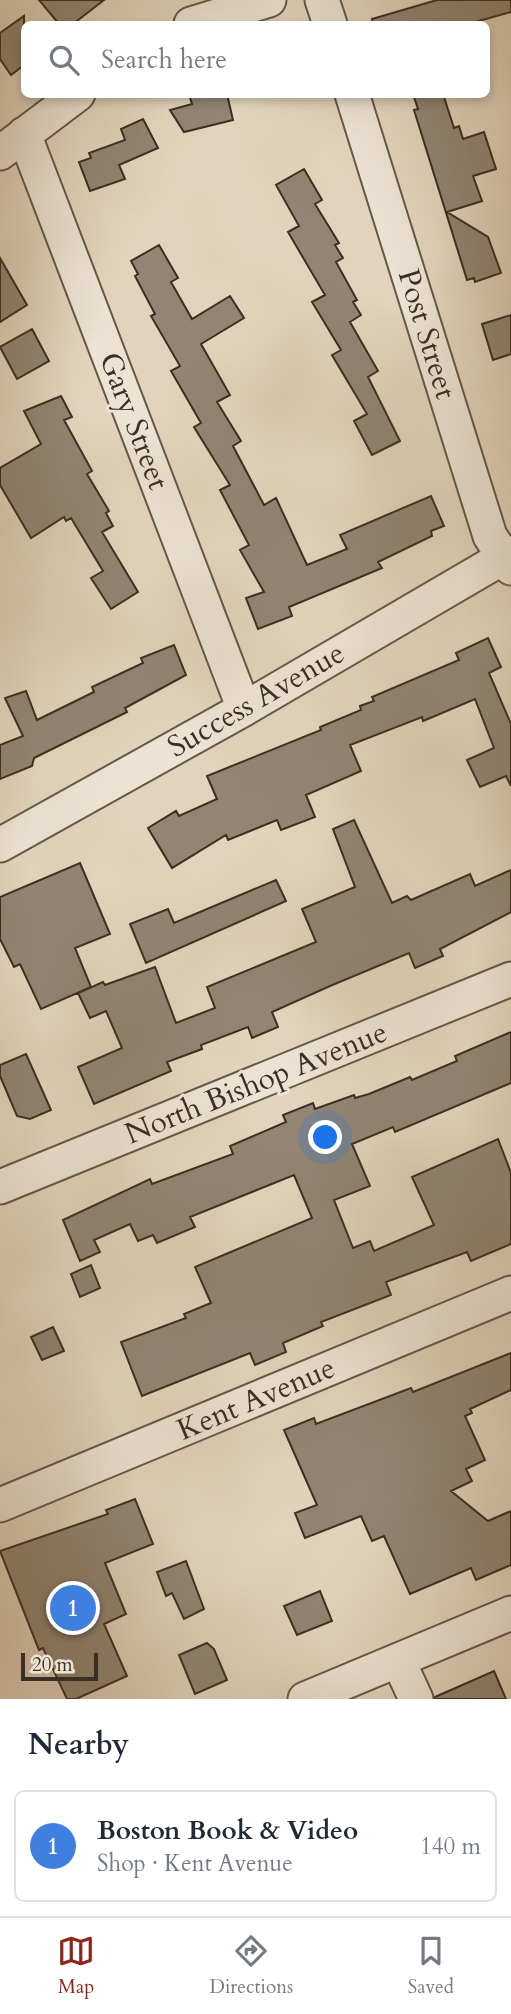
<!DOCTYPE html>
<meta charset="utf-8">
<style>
body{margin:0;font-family:Cardo,serif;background:#f6f6f7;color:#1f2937}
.scale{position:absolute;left:21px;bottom:18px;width:77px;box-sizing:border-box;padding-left:7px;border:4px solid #3a2f23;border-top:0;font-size:19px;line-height:24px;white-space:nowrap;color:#3a2f23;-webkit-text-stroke:5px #ece3d3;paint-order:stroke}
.you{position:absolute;left:326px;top:1138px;width:24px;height:24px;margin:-18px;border:5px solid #fff;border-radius:50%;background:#1a73e8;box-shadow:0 0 0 10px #1a73e833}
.badge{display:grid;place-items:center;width:46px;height:46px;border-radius:50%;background:#8f2418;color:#fff;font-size:23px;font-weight:700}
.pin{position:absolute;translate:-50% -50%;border:4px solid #fff;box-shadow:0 2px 7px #0006}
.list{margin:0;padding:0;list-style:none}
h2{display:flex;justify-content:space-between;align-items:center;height:91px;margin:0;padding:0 28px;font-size:30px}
h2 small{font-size:23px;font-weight:400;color:#747a83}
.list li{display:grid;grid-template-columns:46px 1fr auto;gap:21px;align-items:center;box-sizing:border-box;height:112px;margin:0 14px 14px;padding:0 14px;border:2px solid #e0e1e3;border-radius:10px}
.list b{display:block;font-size:26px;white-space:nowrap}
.list p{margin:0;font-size:23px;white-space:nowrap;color:#747a83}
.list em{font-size:23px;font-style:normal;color:#747a83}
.icon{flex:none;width:38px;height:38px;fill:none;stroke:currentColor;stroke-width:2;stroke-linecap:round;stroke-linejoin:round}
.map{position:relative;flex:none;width:511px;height:1699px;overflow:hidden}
.search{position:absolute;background:#fff;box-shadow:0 4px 10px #0003;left:21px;right:21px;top:21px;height:77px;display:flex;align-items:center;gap:18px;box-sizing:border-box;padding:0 24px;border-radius:10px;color:#747a83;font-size:26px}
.sheet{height:217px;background:#fff}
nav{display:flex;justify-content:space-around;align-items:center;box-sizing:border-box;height:98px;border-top:2px solid #e0e1e3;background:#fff;font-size:19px;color:#747a83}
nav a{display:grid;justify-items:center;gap:4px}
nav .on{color:#8f2418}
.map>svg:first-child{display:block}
.building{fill:#918573;stroke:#3a2f23;stroke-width:2}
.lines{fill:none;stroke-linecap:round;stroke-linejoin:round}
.minor-casing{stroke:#645849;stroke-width:37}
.minor{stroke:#ece3d3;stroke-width:33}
.labels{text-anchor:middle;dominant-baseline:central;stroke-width:6;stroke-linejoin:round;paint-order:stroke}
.street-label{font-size:30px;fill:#3a2f23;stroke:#ece3d3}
</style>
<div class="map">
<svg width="511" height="1699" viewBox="0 0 511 1699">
<rect width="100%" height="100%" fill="#e2d4bc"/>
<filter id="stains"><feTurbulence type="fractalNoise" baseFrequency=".00286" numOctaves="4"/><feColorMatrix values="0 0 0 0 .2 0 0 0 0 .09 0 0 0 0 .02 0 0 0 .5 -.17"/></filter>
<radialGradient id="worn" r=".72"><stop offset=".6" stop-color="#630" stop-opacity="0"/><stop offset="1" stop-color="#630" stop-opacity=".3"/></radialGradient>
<path class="building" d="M39 0H104L73 24H59Z
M437 0H511V12L468 24H373L372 19Z
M24 16V65L11 75 0 59V33Z
M189 94H227L233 120 184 132 170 110 192 104Z
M413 94H443L454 128 459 126 463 139 484 132 496 169 473 176 482 201 447 212 488 237 501 273 475 282 474 278 467 280 414 110 418 109Z
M143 119 158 148 119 165 125 179 90 191 79 162 91 158 89 153 125 140 121 129Z
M304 169 322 200 315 204 339 243 335 245 343 258 336 262 357 300 353 302 361 315 350 322 378 371 368 377 400 441 372 455 354 421 367 414 332 355 341 350 312 302 325 295 288 232 299 226 276 185Z
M159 245 178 278 171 282 192 319 230 296 244 318 201 344 230 395 217 402 241 441 233 446 264 505 276 498 307 565 347 549 340 535 431 496 444 526 431 531 432 536 378 562 382 568 289 607 292 616 258 629 246 598 264 592 240 550 249 545 220 490 230 485 194 427 201 423 171 371 180 366 151 316 155 314 135 276 138 274 131 261Z
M0 258 27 305 0 322Z
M511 315V354L493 360 482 324Z
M32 329 49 361 17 379 0 347Z
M61 396 72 417 64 420 92 471 87 474 109 511 106 513 113 526 102 532 138 592 111 609 91 578 103 571 71 518 66 521 64 517 31 538 0 485V468L41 444 24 411Z
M488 638 501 667 489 673 511 724V786L506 776 480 787 467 760 494 748 475 699 423 721 422 717 350 745 361 771 306 795 315 817 281 830 277 820 228 840 226 835 172 868 148 828 176 811 179 816 217 799 207 776 321 730 320 727 361 710 360 706 374 701 372 697 459 660 456 653Z
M174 645 186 675 125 708 127 712 34 758 32 766 0 779V745L23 736 5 698 26 691 37 720 94 692 92 687 143 663 141 658Z
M354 820 392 903 407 896 411 900 470 874 475 886 511 870V912L440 949 443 956 415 968 409 953 330 986 272 1012 278 1027 252 1038 248 1027 201 1045 202 1049 167 1062 171 1071 94 1104 78 1067 122 1048 106 1011 90 1018 78 993 103 982 105 985 155 967 176 1023 215 1008 207 987 316 942 302 909 355 887 333 829Z
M80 863 110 934 75 948 91 987 41 1009 20 964 14 967 0 939V897Z
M276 880 286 901 146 963 130 924 168 909 174 923Z
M511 1032V1083L395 1132 393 1127 352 1144 370 1186 334 1200 353 1248 370 1241 374 1251 434 1225 412 1177 498 1139 511 1173V1244L471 1261 467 1252 386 1282 391 1295 321 1322 323 1326 283 1343 286 1352 255 1365 250 1353 142 1396 121 1342 186 1318 184 1314 211 1303 195 1267 312 1218 294 1175 190 1217 195 1227 157 1243 153 1235 138 1241 130 1224 94 1240 100 1252 80 1261 63 1220 150 1179 152 1184 233 1154 230 1146 286 1122 283 1115 313 1103 315 1109 354 1095 355 1098 369 1094 410 1077 412 1080 457 1061 455 1056Z
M26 1054 51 1110 30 1119 17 1116 0 1076V1065Z
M91 1265 100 1288 80 1297 71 1274Z
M53 1327 64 1351 42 1360 31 1337Z
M511 1353V1390L470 1409 472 1413 465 1416 485 1460 466 1469 472 1481 451 1491 488 1521 511 1511V1565L476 1580 471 1568 410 1594 384 1536 372 1541 361 1516 305 1538 295 1513 317 1505 284 1430 314 1418 316 1424 411 1388 413 1392Z
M135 1499 153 1544 105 1563 126 1614 104 1624 127 1676 76 1699H67L43 1648 39 1650 0 1551 108 1514 106 1510Z
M186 1561 204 1609 184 1619 172 1593 166 1596 157 1572Z
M320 1591 332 1621 297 1635 284 1606Z
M207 1643 214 1649 227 1680 195 1694 179 1655Z
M494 1671 506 1699H435V1697Z"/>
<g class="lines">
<defs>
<path id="minor" d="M322 0 330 24
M191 24 269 0
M352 94 490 536 511 568
M24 134 244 709
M0 153 78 94
M0 845 244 709 511 553
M0 1187 511 979
M0 1505 511 1293
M398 1660 416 1699
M305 1699 511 1613"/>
</defs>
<use href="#minor" class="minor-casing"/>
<use href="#minor" class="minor"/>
</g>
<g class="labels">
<g class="street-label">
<text transform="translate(427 334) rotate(73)">Post Street</text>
<text transform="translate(134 421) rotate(69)">Gary Street</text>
<text transform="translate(256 700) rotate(-30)">Success Avenue</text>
<text transform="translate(256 1083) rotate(-22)">North Bishop Avenue</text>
<text transform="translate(256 1399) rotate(-23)">Kent Avenue</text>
</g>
</g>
<rect width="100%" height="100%" filter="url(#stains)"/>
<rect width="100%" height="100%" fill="url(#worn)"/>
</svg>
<div class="scale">20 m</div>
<div class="you"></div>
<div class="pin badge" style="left:73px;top:1608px;background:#3f7fe0">1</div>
<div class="search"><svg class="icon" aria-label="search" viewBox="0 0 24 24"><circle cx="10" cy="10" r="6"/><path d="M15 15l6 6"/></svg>Search here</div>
</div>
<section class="sheet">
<h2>Nearby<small></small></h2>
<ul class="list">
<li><span class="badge" style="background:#3f7fe0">1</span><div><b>Boston Book &amp; Video</b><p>Shop · Kent Avenue</p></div><em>140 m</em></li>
</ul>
</section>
<nav>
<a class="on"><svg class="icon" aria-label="map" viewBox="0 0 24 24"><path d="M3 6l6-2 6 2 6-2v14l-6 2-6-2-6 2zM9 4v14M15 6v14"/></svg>Map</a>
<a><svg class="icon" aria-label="directions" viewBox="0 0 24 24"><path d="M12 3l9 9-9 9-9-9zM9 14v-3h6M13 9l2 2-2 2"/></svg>Directions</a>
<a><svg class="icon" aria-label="saved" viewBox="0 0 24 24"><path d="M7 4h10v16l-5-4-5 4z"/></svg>Saved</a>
</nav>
